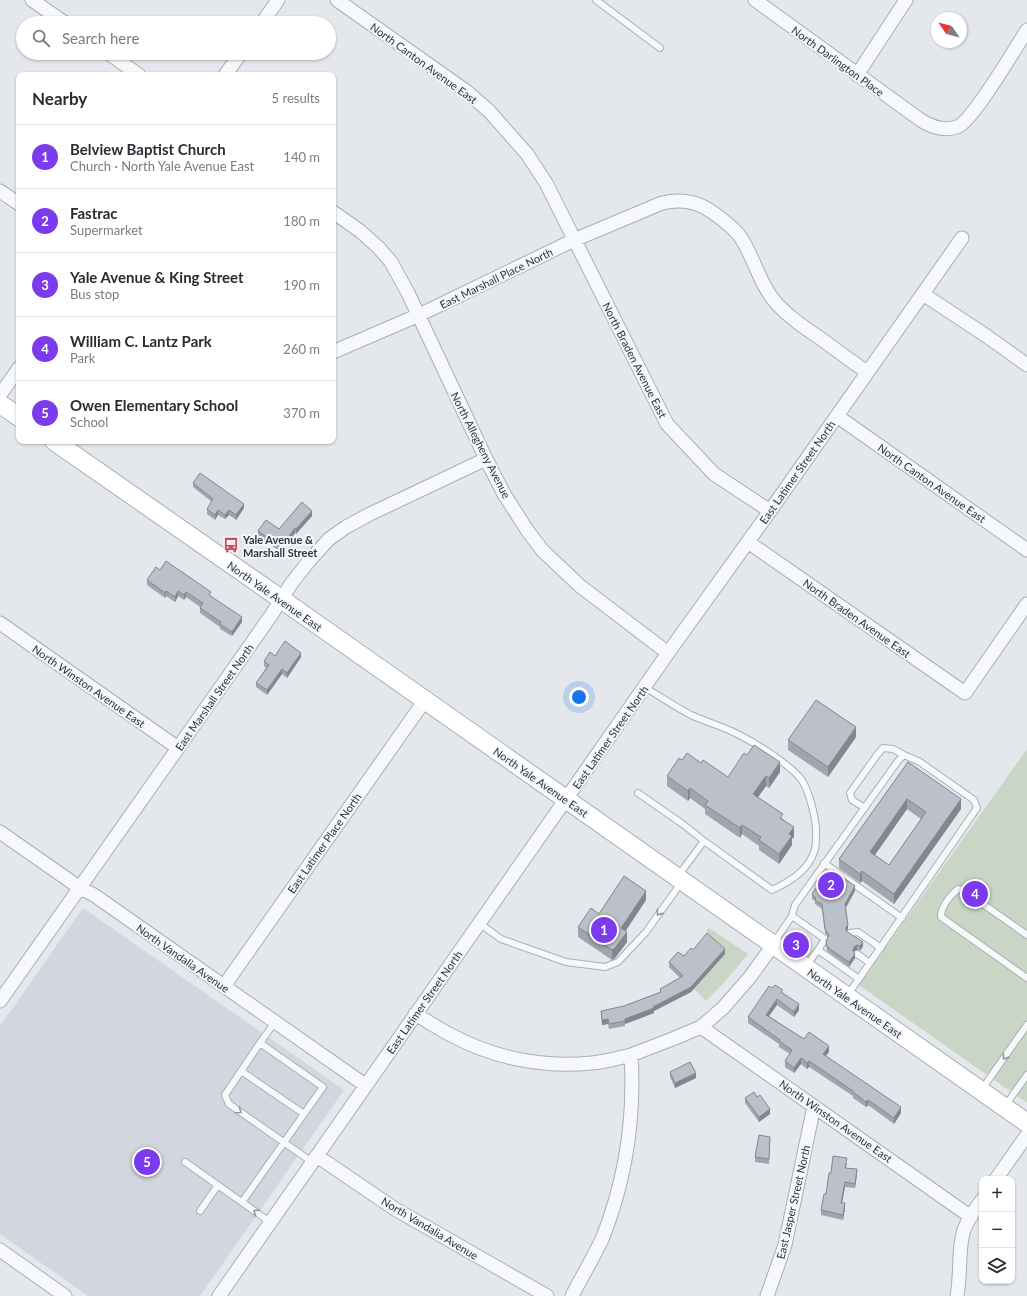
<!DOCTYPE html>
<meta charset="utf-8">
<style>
body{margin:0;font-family:Lato,sans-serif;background:#f2f2f3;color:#2b2b33}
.controls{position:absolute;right:12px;bottom:12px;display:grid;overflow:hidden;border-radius:8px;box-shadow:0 1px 3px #0004}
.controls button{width:36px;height:36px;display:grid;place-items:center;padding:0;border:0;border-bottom:1px solid #e1e1e2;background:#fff;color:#2b2b33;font:20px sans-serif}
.compass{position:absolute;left:931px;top:12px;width:36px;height:36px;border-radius:50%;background:#fff;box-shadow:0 1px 3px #0004;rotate:305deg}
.you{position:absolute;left:579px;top:697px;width:14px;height:14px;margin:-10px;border:3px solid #fff;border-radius:50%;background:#1a73e8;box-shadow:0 0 0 6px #1a73e833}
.badge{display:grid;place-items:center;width:26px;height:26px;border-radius:50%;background:#7c3aed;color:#fff;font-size:13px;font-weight:700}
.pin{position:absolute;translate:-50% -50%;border:2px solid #fff;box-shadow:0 1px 4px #0006}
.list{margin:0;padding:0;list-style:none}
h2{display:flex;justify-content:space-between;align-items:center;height:52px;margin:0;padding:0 16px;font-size:17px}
h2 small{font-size:13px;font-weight:400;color:#7c7c81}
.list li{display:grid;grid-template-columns:26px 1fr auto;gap:12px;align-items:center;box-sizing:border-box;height:64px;padding:0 16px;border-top:1px solid #e1e1e2}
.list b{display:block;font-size:15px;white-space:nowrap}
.list p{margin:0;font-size:13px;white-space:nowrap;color:#7c7c81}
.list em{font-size:13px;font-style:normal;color:#7c7c81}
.icon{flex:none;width:22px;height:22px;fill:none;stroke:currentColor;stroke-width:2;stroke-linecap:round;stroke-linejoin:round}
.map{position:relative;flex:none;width:1027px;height:1296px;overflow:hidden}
.search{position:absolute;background:#fff;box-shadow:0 1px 3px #0004;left:16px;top:16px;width:320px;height:44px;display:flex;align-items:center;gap:10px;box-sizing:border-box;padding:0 14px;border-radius:22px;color:#7c7c81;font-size:15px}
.panel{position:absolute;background:#fff;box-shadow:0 1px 3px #0004;left:16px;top:72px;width:320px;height:372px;border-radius:8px}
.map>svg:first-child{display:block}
.built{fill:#d2d6de}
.green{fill:#c9d6c5}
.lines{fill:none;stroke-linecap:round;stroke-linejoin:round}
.service-casing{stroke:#a9aeb7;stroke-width:8}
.minor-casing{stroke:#a9aeb7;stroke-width:15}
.secondary-casing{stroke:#a9aeb7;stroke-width:20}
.service{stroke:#f7f8fa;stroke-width:6}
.minor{stroke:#f7f8fa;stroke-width:13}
.secondary{stroke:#fff;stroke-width:18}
.wall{fill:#a1a5ae;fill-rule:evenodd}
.shaded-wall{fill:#83868d}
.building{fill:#bbc0ca;stroke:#83868d;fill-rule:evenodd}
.oneway{stroke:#9196a0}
.labels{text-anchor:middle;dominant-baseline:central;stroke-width:4;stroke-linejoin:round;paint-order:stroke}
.street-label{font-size:11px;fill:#2b3445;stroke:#f4f6f9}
.poi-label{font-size:11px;font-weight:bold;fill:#2b3445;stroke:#f4f6f9;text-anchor:start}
</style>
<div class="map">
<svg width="1027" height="1296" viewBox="0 0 1027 1296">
<rect width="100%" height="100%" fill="#e4e7ec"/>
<path class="built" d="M83 908 344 1090 200 1296H88L0 1234V1026Z"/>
<path class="green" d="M1027 749V1103L859 985Z
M709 928 748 954 721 986 706 1001 694 989 725 954 707 938 710 935 706 931Z"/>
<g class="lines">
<defs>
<path id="service" d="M596 0 660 48
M644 687C660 696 675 707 691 715 704 721 718 725 731 731 751 740 787 762 801 779 810 792 817 822 816 837 816 842 816 848 814 852 808 871 789 882 772 890L704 841
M638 793 684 825 704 841 678 876
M865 808 852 800 850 793 877 755 883 748 893 749 904 755
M824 863 902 918
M792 916 825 939 818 950
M479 923 501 939 566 962 605 967 618 962 646 932 681 883
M850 933 858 932 881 948
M1027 935 963 890 958 889C950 896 941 907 941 917L1027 978
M773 944 792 916 795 905 898 761 904 755 920 762 974 800 977 808 847 996
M857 954 870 963
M806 966 818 950 859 979
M260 1043 275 1022
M241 1071 304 1114
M982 1089 1027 1025
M1005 1106 1027 1075
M185 1162 270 1222
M242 1202 323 1087 260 1043 225 1095 229 1104 312 1162
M200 1211 218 1185"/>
<path id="minor" d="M32 0 65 23
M337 0 466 91 489 111 527 154 546 183 667 424 714 474 770 511
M755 0 922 121C932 127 945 131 957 127 973 121 1016 47 1027 30
M262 23 278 0
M108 53 139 75
M225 75 241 53
M857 75 906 0
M0 191 19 204
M333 212 360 231 378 247 391 262 408 293 486 459 504 494 527 530 542 550 580 586 668 653
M923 294 988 337 1027 365
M333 352 419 315 574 240 662 203C688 197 703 204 723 220 729 225 734 229 739 235 754 256 759 284 777 304 790 318 805 328 820 338 836 350 851 361 867 372
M0 395 19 368
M837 416 1027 550
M748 542 965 693 1027 604
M0 623 178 748
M0 832 80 888 94 895 365 1085
M224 986 425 700
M0 1001 178 748 272 614 291 584 309 561 329 539 346 527 370 514 486 459
M415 1014C427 1021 438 1028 449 1034 493 1058 543 1068 592 1063 605 1062 618 1058 631 1055
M701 1027 971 1217
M317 1156 395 1209 547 1296
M996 1179 1027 1135
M0 1250 65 1296
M219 1296 668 653 770 511 962 238
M572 1296C582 1276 594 1257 603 1237 626 1178 635 1117 631 1055L675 1038 701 1027 723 1008 750 977 773 945
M767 1296 785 1245 814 1106
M957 1296C961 1275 958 1253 963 1233 966 1221 975 1210 982 1200"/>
<path id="secondary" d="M0 404 19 417
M54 441 281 599 1027 1123"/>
</defs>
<use href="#service" class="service-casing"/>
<use href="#minor" class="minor-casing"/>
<use href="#secondary" class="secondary-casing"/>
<use href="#service" class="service"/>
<use href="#minor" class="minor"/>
<use href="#secondary" class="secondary"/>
</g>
<path class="wall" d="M193 483 244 508 236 520 229 515 225 519 218 515 215 520 207 514V509L212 502 193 487Z
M312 516 296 534 295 533 281 552 258 536V531L279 529Z
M160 570 211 596 242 622 232 636 220 629V627L200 613V607L186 597 184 600 178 596 175 602 166 596 165 598 147 585V580Z
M275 656 301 657 287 678 282 674 267 695 256 687V683L266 668 264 666V661Z
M856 737 828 777 788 750V740Z
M747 755 780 772 769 788 766 786 758 797 783 819 794 837 792 839V845L779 864 759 850V846L742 834 740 838 705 814V809L690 798 688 801 667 786V776L682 760 701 763 728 777Z
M908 762 961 809 894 904 862 881 860 883 839 868V859ZM907 809 921 819 889 865 875 855Z
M855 891 846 908 848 929 846 931 863 946 860 951 857 950 854 951 855 958 849 967 827 951 826 941 828 937 825 933 822 909 815 904V901L812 899V894Z
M646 900 625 931 627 942 615 958 612 960 578 937V927L599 914Z
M693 950 725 954 691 992 654 1011V1013L625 1024V1026L609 1029 608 1024 602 1025 601 1016V1011L624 1006 660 993V989L680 978 669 967V962L684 956Z
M783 993 799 1010 794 1017 777 1005 769 1016 804 1039 829 1052 825 1056 901 1113 894 1124 868 1105 866 1107 853 1098V1096L809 1067 807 1069 801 1064 794 1073 785 1067V1061L790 1054 779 1047V1044L748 1023V1017Z
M670 1072 696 1078 675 1088 670 1077Z
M757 1097 770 1114 759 1122 745 1103V1098Z
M770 1142 769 1164 755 1162V1157Z
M847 1163 846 1168 857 1174 855 1188 845 1187 842 1203 845 1208 843 1220 821 1215V1210L831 1173Z"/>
<path class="shaded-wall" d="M244 504V508L236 520V515Z
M218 510V515L215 520V515Z
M229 510V515L225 519V515Z
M312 511V516L296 534V529Z
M295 528V533L281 552V547Z
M166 591V596L165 598V593Z
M178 591V596L175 602V597Z
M186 592V597L184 600V595Z
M242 617V622L232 636V632Z
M301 653V657L287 678V673Z
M282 669V674L267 695V690Z
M856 727V737L828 777V767Z
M780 762V772L769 788V778Z
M766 776V786L753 804V794Z
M690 788V798L688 801V791Z
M907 799V809L870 862V852Z
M961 799V809L894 904V894Z
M742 825V834L740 838V828Z
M794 827V837L792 839V845L779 864V854L789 834Z
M862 871V881L860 883V874Z
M855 886V891L845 908V904Z
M646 891V900L621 938V928Z
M848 925V929L846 932V927Z
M627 932V942L615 958 612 960V950Z
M863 942V946L860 951V946Z
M857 945V950L854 951 853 956 854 947Z
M725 949V954L691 992 654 1011V1013L625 1024V1019L653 1007Z
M855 954V958L849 967V962Z
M777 999V1005L766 1020V1015Z
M799 1004V1010L794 1017V1012Z
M608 1019V1024L602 1025V1020Z
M829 1046V1052L823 1060V1054Z
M801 1058V1064L794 1073V1068Z
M809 1061V1067L807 1069V1063Z
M696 1073V1078L675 1088V1083Z
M868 1100V1105L866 1107V1102Z
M901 1107V1113L894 1124V1118Z
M770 1109V1114L759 1122V1117Z
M857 1169V1174L855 1188V1184Z
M845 1182V1187L841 1208V1203Z
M845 1203V1208L843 1220V1215Z"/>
<path class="building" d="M200 473 244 504 236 515 229 510 225 515 218 510 215 515 207 509 213 499 193 483Z
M302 502 312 511 296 529 295 528 281 547 258 531 266 520 279 529Z
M166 561 211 592 209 595 242 617 232 632 220 624 221 622 200 608 203 603 186 592 184 595 178 591 175 597 166 591 165 593 147 580 156 567 160 570Z
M285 641 301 653 287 673 282 669 267 690 256 683 269 665 264 661 270 652 275 656Z
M816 700 856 727 828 767 788 740Z
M754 745 780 762 769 778 766 776 753 794 783 814 780 818 794 827 789 834 792 836 779 854 759 840 761 837 742 825 740 828 705 805 708 801 690 788 688 791 667 776 679 758 682 760 687 753 701 763 703 760 728 777 744 753 747 755Z
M908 762 961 799 894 894 862 871 860 874 839 859ZM907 799 926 812 889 865 870 852Z
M834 871 855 886 845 904 848 925 846 927V931L863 942 860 946 857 945 854 947 853 951 855 954 849 962 827 947 826 941 829 935 825 929 822 904 815 900 816 898 812 894 827 872 832 875Z
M624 876 646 891 621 928 627 932 615 948 612 950 578 927 591 908 599 914Z
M707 933 725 949 691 987 653 1007 654 1008 625 1019V1021L609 1024 608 1019 602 1020 601 1011 624 1006 661 992 660 989 683 976 669 962 678 952 684 956 691 948 693 950Z
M775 985 783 990 781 992 799 1004 794 1012 777 999 766 1015 804 1039 809 1032 829 1046 823 1054 901 1107 894 1118 868 1100 866 1102 853 1092V1091L809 1061 807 1063 801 1058 794 1068 785 1061 792 1050 779 1041 780 1040 748 1017 769 986 772 988Z
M690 1062 696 1073 675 1083 670 1072Z
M754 1092 757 1097 760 1095 770 1109 759 1117 745 1098Z
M759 1135 770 1137 769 1159 755 1157Z
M833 1156 847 1158 845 1168 857 1169 855 1184 845 1182 841 1203H845L843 1215 821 1210 824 1194H826L829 1173H831Z"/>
<defs><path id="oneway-chevron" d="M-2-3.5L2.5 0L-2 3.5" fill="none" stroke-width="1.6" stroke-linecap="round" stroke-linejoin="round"/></defs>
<g class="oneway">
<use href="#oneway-chevron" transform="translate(659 913) rotate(125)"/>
<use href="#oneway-chevron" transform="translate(1005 1057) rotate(125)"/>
<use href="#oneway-chevron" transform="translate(239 1111) rotate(35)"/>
<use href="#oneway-chevron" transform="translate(256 1212) rotate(-145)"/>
</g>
<defs>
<symbol id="bus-bare" viewBox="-9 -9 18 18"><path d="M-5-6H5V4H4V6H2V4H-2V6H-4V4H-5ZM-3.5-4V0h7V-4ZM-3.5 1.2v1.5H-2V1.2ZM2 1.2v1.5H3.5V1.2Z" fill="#d1495b" stroke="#f4f6f9" stroke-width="2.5" paint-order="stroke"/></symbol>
</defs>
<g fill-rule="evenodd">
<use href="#bus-bare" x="220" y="534" width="22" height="22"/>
</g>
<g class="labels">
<g class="street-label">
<text transform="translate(838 61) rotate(36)">North Darlington Place</text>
<text transform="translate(424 63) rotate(36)">North Canton Avenue East</text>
<text transform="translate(496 278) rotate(-26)">East Marshall Place North</text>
<text transform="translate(635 360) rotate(63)">North Braden Avenue East</text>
<text transform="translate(481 445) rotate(63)">North Allegheny Avenue</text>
<text transform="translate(797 472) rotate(-55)">East Latimer Street North</text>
<text transform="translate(932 483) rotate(35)">North Canton Avenue East</text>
<text transform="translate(275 596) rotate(35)">North Yale Avenue East</text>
<text transform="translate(857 618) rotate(35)">North Braden Avenue East</text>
<text transform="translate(89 686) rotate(35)">North Winston Avenue East</text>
<text transform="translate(214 697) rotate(-55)">East Marshall Street North</text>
<text transform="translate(610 737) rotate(-55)">East Latimer Street North</text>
<text transform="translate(541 782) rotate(35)">North Yale Avenue East</text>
<text transform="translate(324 843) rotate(-55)">East Latimer Place North</text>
<text transform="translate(183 958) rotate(35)">North Vandalia Avenue</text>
<text transform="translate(424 1002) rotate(-55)">East Latimer Street North</text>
<text transform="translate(855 1003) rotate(35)">North Yale Avenue East</text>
<text transform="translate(836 1121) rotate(35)">North Winston Avenue East</text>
<text transform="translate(793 1202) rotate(-77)">East Jasper Street North</text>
<text transform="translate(430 1228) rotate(31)">North Vandalia Avenue</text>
</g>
<g class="poi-label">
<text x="243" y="539">Yale Avenue &amp;<tspan x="243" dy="13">Marshall Street</tspan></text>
</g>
</g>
</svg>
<div class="controls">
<button>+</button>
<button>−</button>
<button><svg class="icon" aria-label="layers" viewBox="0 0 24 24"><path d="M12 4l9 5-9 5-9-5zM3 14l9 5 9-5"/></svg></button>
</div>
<svg class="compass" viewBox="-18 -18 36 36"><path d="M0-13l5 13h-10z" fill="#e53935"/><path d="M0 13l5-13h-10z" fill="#7c7c81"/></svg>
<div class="you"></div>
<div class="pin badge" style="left:604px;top:930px">1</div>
<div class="pin badge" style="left:831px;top:885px">2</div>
<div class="pin badge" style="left:796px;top:945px">3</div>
<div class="pin badge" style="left:975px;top:894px">4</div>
<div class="pin badge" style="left:147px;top:1162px">5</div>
<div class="search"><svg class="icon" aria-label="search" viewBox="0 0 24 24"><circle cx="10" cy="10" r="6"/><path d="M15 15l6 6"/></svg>Search here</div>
<section class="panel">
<h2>Nearby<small>5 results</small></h2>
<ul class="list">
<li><span class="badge">1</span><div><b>Belview Baptist Church</b><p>Church · North Yale Avenue East</p></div><em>140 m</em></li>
<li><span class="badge">2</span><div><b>Fastrac</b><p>Supermarket</p></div><em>180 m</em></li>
<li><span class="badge">3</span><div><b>Yale Avenue &amp; King Street</b><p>Bus stop</p></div><em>190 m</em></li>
<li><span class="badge">4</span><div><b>William C. Lantz Park</b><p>Park</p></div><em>260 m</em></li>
<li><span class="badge">5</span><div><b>Owen Elementary School</b><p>School</p></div><em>370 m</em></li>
</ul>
</section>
</div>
